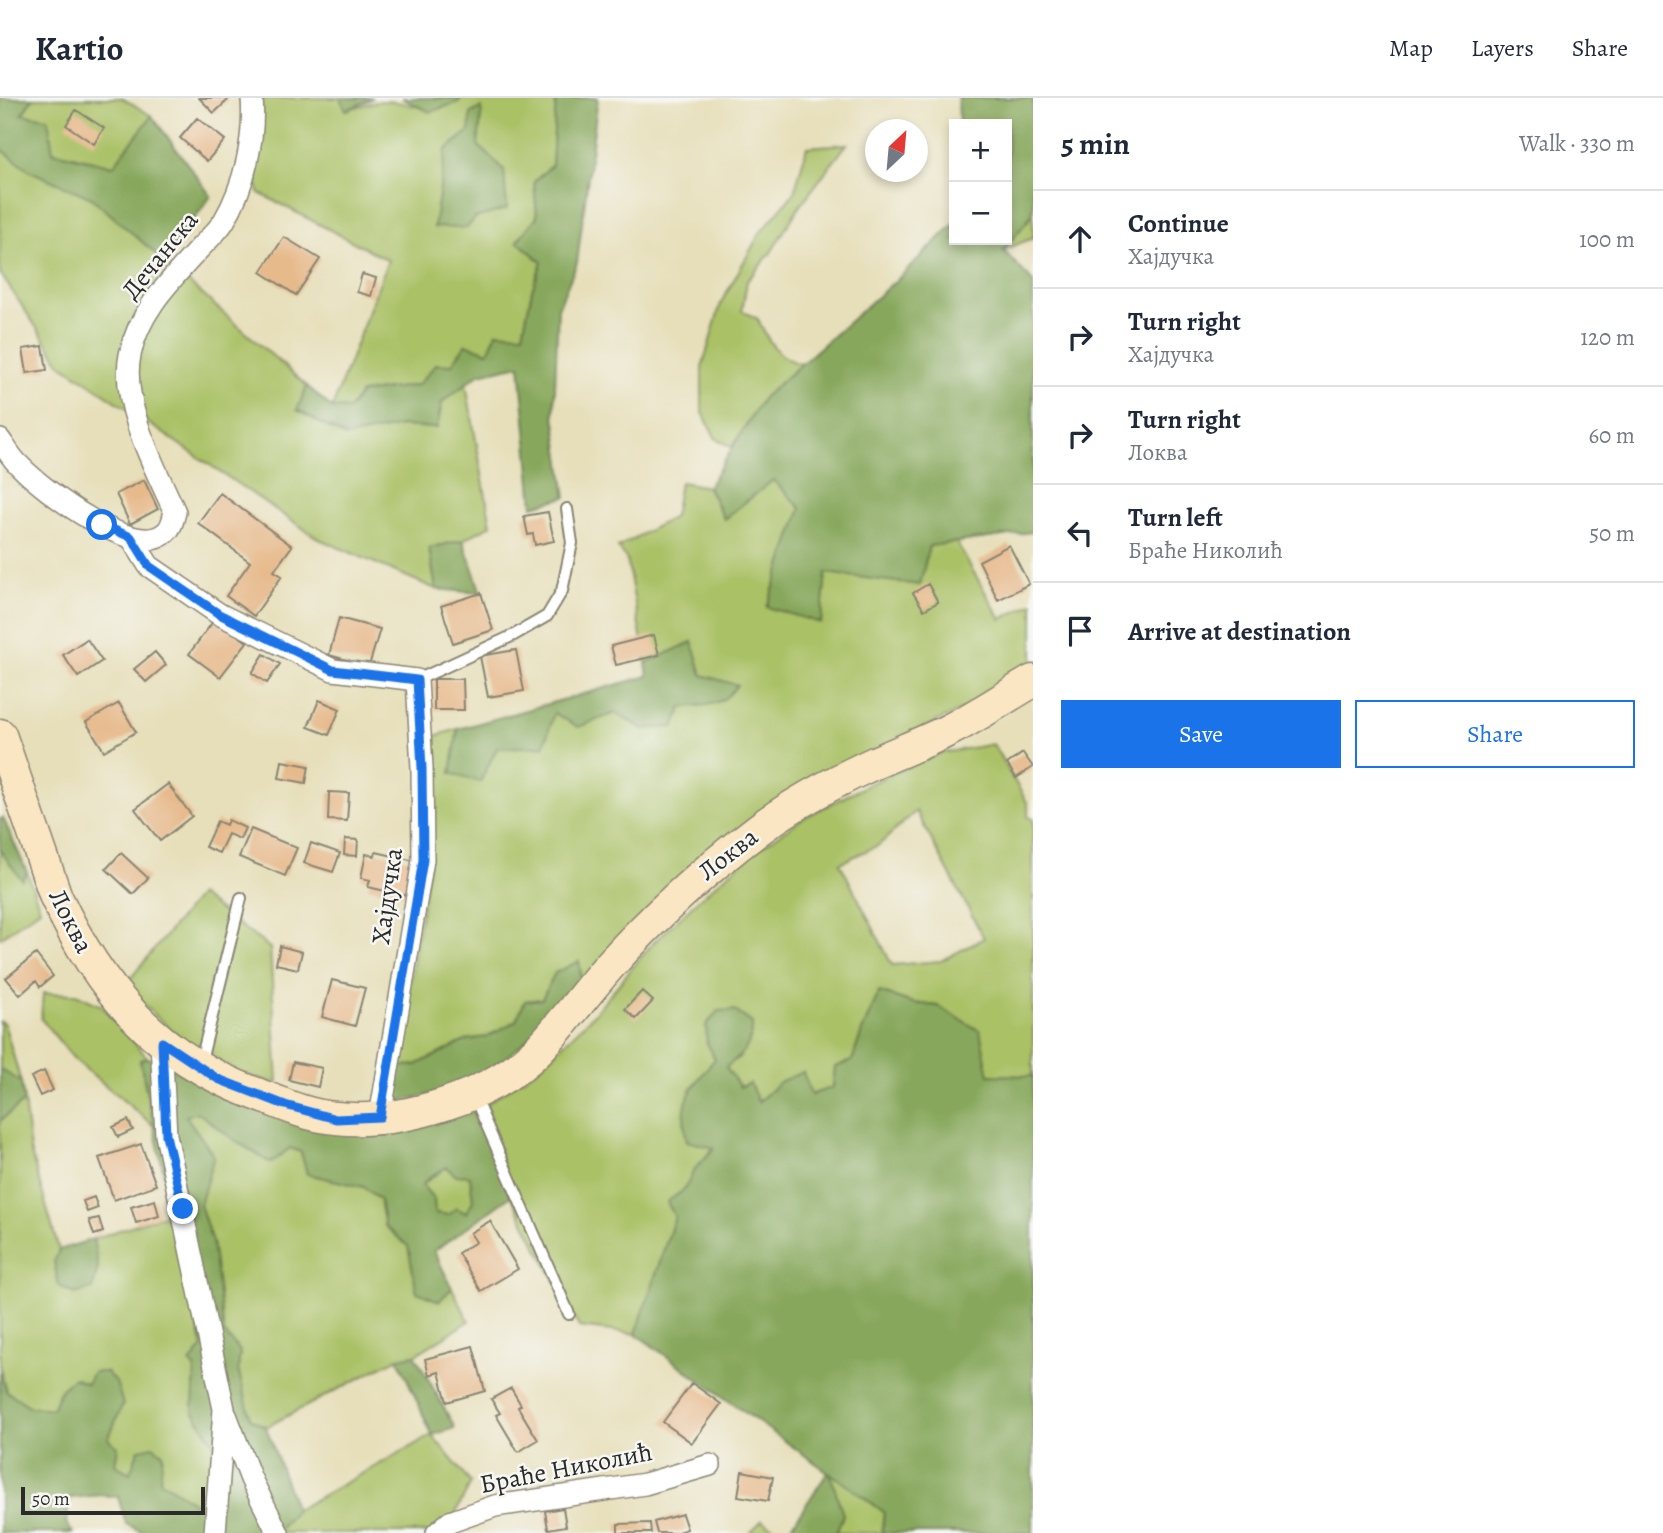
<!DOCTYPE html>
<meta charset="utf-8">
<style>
body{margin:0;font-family:Alegreya,serif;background:#f2f2f3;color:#1f2937}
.controls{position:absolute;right:21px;top:21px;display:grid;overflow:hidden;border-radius:0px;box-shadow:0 4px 10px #0003}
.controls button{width:63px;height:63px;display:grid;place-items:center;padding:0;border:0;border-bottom:2px solid #e0e1e3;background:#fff;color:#1f2937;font:35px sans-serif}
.compass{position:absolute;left:865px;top:21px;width:63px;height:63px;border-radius:50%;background:#fff;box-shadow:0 4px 10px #0003;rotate:26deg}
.scale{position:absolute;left:21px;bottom:18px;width:184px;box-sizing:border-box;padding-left:7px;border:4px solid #2b2b2b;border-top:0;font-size:19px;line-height:24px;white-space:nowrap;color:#2b2b2b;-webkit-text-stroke:5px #f6f6f2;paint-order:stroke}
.stop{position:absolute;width:21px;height:21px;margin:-16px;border:5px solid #1a73e8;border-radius:50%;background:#fff}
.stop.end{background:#1a73e8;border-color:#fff;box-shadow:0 2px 7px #0008}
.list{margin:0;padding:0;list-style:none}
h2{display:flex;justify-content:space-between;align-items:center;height:91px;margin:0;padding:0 28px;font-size:30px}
h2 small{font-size:23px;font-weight:400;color:#747a83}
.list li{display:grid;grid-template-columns:46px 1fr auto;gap:21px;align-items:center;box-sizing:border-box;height:98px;padding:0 28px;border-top:2px solid #e0e1e3}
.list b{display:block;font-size:26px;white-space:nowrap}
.list p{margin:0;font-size:23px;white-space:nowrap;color:#747a83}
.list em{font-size:23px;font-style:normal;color:#747a83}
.actions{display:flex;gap:14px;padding:21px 28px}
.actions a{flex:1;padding:16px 0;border:2px solid #1a73e8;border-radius:0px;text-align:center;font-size:24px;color:#1a73e8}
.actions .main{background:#1a73e8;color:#fff}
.icon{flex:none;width:38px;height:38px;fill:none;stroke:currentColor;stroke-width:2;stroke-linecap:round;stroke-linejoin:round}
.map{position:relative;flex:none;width:1033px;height:1435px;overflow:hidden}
header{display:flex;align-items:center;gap:42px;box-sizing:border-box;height:98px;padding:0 35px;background:#fff;border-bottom:2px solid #e0e1e3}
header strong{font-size:33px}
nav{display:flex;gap:38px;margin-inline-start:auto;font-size:24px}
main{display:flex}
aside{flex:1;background:#fff}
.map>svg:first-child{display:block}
.green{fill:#aac166;stroke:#6a7648;stroke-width:2;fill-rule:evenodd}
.forest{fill:#87a75b;stroke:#596943;stroke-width:2;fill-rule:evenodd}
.building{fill:#e7ba8c}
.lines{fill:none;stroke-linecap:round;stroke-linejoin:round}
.lane-casing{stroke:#898572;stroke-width:14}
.street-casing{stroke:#898572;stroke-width:24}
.secondary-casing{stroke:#898572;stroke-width:35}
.lane{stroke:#fff;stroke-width:10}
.street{stroke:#fff;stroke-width:21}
.secondary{stroke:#fbe6c4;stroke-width:32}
.route{stroke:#1a73e8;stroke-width:9}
.labels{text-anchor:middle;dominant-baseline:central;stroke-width:5;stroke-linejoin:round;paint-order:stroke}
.street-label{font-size:26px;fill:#2b2b2b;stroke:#f6f6f2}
</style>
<header>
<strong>Kartio</strong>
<nav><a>Map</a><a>Layers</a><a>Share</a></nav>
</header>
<main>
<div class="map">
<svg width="1033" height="1435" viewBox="0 0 1033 1435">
<rect width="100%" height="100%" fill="#f6f6f2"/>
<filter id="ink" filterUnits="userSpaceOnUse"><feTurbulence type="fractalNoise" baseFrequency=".0143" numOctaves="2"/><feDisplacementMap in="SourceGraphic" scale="14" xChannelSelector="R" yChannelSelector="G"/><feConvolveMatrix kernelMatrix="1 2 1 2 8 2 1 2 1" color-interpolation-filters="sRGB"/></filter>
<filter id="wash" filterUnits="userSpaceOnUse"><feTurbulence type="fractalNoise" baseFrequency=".00686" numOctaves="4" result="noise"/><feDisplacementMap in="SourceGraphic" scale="28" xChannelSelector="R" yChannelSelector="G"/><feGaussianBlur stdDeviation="1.57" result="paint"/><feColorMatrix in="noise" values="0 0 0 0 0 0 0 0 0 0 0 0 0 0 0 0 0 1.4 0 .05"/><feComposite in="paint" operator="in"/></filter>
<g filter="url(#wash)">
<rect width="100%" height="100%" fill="#e7dfba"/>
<path class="green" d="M33 0H122L152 18 113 68 53 53 22 17Z
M241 0H340L347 12C383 0 393 0 430 13L459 4 460 0H556L552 67 534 84 537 119 517 143 542 164 532 192 523 236C496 250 467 269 436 267L418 287 361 295 349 311 332 310 388 162 259 95ZM469 33 478 47 504 72 435 129 446 52Z
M847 46 799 109 770 156 747 183 742 213 758 221C767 242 778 261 801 266L763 300 732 349 716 341 702 313V270L721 205 760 135 794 95 807 49Z
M0 50 30 73 92 100 307 288 297 312 345 339 401 328 437 330 442 304 466 286 491 427 463 442 429 450 436 491 319 441 61 266 0 175Z
M1033 116V140L1003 152Z
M773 382 801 410 767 509 821 525 826 475 920 487 929 448 956 444 1001 521 1033 505V566L983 602 867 656 582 886 579 864 555 875 542 901 525 903 516 923 487 939 467 942 416 967 396 969 429 766 435 638 458 631 451 675 497 650H512L554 615 578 629 615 615 644 631C656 624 670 612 683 609 706 603 723 611 736 587L702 577 692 544 646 565 627 462 618 449 674 419 680 384 708 389 724 421Z
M993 646 1028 706V719L1033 721V978L989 977 938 908 913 905 880 894 862 933 852 963 835 969 833 989 811 997 803 975 781 983 758 1004 740 989 725 969 740 959 707 945 715 961 690 992 714 1050 694 1072 685 1091 668 1104 675 1118 636 1236 579 1229 511 1098 486 1006 541 968 593 917 652 846 698 802 751 756 803 720 875 683 942 655ZM916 713 984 840 941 863 892 867 840 765 879 747Z
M0 752 22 781 27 774 40 811 0 840Z
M199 797 270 850 278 985C266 982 252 980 241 975 195 955 158 924 125 887Z
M43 895 76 896 102 908 148 960 140 963 154 1028 74 961 41 921Z
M0 923 4 925 21 984 0 971Z
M24 1003 30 1052 59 1152 54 1164 59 1188 74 1196 92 1190 98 1170 93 1141 172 1114 174 1141 203 1249 195 1270 193 1313 216 1348 204 1398 195 1407 160 1382 163 1355 139 1351 130 1376 115 1367 108 1341 87 1286 61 1291 53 1311 31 1309 6 1293 0 1271V1023Z
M197 1013 233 1041 270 1065 290 1050 301 1054 307 1076 364 1089 380 1102 385 1128 408 1148 417 1193 439 1202 452 1190 469 1223 415 1257 398 1260 266 1329 251 1321 238 1272 240 1253 224 1235 212 1144 200 1107 205 1088 186 1018Z
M447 1068 470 1078 473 1103 465 1115 449 1117 435 1115 422 1087Z
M432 1337 471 1385 445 1435H276L296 1412Z
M829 1374 884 1414 881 1435H836L843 1417Z
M762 1422 781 1435H750Z"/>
<path class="forest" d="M0 0H33L22 16 48 20 53 54 113 68 152 18 211 98 164 163 92 100 30 73 0 50Z
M340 0H373L346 12Z
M402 0H460L459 4 430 14Z
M556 0H598L577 165 558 210 554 317 566 399 533 408 520 267 479 276 442 304 437 330 401 328 346 339 297 312 307 288 332 310 349 311 361 295 418 287 436 266 451 267 466 246 488 254 497 234 523 236 532 192 542 164 517 143 537 119 534 84 552 67Z
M958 0H1033V116L1003 152 1033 184V434L929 448 920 487 826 475 821 525 767 509 801 410 773 382 724 421 708 389 763 300 903 176 954 126V142H1007V26H959Z
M482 10 478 47 504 72 507 111 475 120 467 130 434 129 446 52 469 33 471 15Z
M463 442 481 495 436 491 429 450Z
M692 544 702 577 737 587C722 609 707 607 682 609L674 629 644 631 615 615 578 629 554 615 544 648 497 650 480 684 451 675 458 631 648 578 646 565Z
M3 720 27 774 22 782 0 752V721Z
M579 863 582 886C542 929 507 968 452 990 434 997 413 1000 394 1004L396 969 416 967 467 942 487 939 516 923 525 903 542 901 555 875Z
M879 894 913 905 938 908 980 933 989 977 1033 978V1435H882L884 1414 830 1375 843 1417 836 1435H787L828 1374 636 1236 675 1119 667 1104 685 1091 694 1072 714 1050 687 1043C678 1003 691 991 715 961L707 945 706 927 718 913 734 912 752 925C753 947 742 957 726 969L740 989 750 985 758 1004 781 983 803 974 811 997 833 989 835 969 852 963 862 933Z
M148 960 305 1026 472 1009 511 1098 434 1153 452 1190 439 1203 417 1194 408 1148 385 1128 380 1102 364 1089 307 1076 301 1054 290 1050 271 1065 233 1041 197 1014 186 1018 214 1058 200 1107 212 1144 224 1235 240 1253 238 1272 251 1321 266 1329 296 1412 276 1435H145L126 1426 118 1399 102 1397 70 1400 66 1425 73 1435H0V1271L6 1293 31 1309 52 1311 61 1291 74 1280 87 1286 93 1274H106L116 1284 123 1306 108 1341 118 1349 115 1367 130 1375 139 1351 153 1348 163 1355 160 1382 196 1406 204 1398 216 1348 193 1313 195 1270 190 1265 203 1249 174 1141 172 1114 140 962ZM447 1069 455 1077 470 1078 473 1103 466 1115 456 1110 449 1117 435 1115 434 1101 422 1087 431 1078Z
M0 971 21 984 24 1003 0 1023Z
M93 1141 98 1170 92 1191 75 1196 59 1188 54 1164 59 1152Z
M415 1257 455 1330 432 1337 398 1260Z"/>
<g id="blocks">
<path class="building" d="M199 0H226L228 2 214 15Z
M76 12 104 30 94 46 66 27Z
M197 20 225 42 207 63 180 40Z
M284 139 320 161 296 197 261 174Z
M362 176 376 180 371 198 357 194Z
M43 248 47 272 27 275 23 251Z
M144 382 158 411 130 426 116 396Z
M220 395 292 448 274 473 282 478 254 518 226 498 250 464 198 425Z
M548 414 554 443 535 447 533 436 528 437 524 418Z
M1009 447 1029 486 998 502 979 463Z
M928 486 938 504 924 512 913 495Z
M481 495 493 532 453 545 441 508Z
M339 520 380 531 369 568 329 557Z
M215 521 247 544 220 579 189 556Z
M654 537 659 557 616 567 611 548Z
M87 541 102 563 78 579 63 557Z
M516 552 524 593 488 599 480 558Z
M155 554 166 567 146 584 134 571Z
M264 556 280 566 267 585 252 575Z
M434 581H463L464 612H434Z
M319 602 340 611 329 637 308 629Z
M119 605 136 634 104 653 86 624Z
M1023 655 1033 669 1016 680 1007 666Z
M282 663 309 668 306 685 279 680Z
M168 686 192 718 160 743 135 711Z
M329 694 349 695 347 723 328 722Z
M228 722 245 730 240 741 228 736 219 755 205 749 217 723 226 727Z
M251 731 297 750 285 778 239 759Z
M345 741 358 742 357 758 344 757Z
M311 745 340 755 333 774 304 765Z
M376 754 415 763 407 798 368 789 370 782 361 780 366 756 375 758Z
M121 755 148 780 133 796 106 771Z
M280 848 302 854 298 871 276 866Z
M36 856 53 878 40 889 36 883 20 897 6 880Z
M332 882 365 890 355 928 322 919Z
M642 893 653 903 636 921 625 911Z
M293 964 322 970 318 989 289 982Z
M44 973 53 992 40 998 31 979Z
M128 1022 133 1032 118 1039 113 1029Z
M141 1046 156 1087 114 1102 99 1060Z
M94 1099 98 1110 87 1114 83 1103Z
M155 1102 159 1118 136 1125 131 1109Z
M99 1120 103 1134 94 1137 89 1122Z
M490 1123 518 1171 481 1193 458 1155 476 1144 470 1135Z
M473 1248 485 1293 447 1304 439 1274 429 1277 425 1261Z
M692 1285 721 1306 692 1345 663 1324Z
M511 1290 521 1307 518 1309 538 1342 518 1354 496 1317 500 1315 491 1301Z
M742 1373 773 1379 768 1403 738 1398Z
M563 1410 566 1428 548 1431 545 1413Z
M682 1416 687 1431 675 1435H657L654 1424Z
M650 1425 651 1435H618V1426Z"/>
</g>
</g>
<g filter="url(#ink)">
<use href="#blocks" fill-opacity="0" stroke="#898572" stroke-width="2"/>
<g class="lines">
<defs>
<path id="lane" d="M417 582 514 537 547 518 562 493 572 445 567 411
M200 967 241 800
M474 998 569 1216"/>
<path id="street" d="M0 342C6 350 12 361 20 368 42 391 136 464 166 434 172 429 173 421 175 414 155 370 120 305 130 257 138 214 171 182 199 151 207 142 218 133 224 123 245 87 255 41 252 0
M131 439 149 468 219 516 333 572 417 582 422 670 423 762 380 1019
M161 944 166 1037 224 1311 215 1435
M226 1317 251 1381 278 1435
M437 1435 450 1424 495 1408 645 1386 710 1367"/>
<path id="secondary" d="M0 637 56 799C99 891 156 959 254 995 280 1005 307 1018 336 1020 402 1027 492 999 539 951 564 925 586 894 610 867 656 816 705 772 759 731 793 706 832 685 870 667 896 655 923 645 949 632 978 618 1005 599 1033 583"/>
</defs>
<use href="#lane" class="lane-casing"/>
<use href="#street" class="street-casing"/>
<use href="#secondary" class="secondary-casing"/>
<use href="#lane" class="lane"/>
<use href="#street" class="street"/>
<use href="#secondary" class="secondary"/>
</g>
</g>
<g class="lines" filter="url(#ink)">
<path class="route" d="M102 427 131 439 149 468 219 516 333 572 417 582 422 670 423 762 380 1019 336 1021 285 1007 218 981 162 944 166 1037 183 1111"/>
</g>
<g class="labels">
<g class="street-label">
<text transform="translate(160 157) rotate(-51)">Дечанска</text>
<text transform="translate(728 756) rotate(-38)">Локва</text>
<text transform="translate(387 798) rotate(-82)">Хајдучка</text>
<text transform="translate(71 823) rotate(63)">Локва</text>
<text transform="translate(566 1370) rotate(-11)">Браће Николић</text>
</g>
</g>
</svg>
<div class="controls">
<button>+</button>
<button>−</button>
</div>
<svg class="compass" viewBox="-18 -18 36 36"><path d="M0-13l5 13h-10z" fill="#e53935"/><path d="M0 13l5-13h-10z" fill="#747a83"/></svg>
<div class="scale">50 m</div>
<div class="stop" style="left:102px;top:427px"></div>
<div class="stop end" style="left:183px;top:1111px"></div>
</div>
<aside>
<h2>5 min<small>Walk · 330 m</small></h2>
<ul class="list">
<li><svg class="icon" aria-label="ahead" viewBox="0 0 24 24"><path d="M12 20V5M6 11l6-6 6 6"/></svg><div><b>Continue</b><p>Хајдучка</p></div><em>100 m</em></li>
<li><svg class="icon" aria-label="right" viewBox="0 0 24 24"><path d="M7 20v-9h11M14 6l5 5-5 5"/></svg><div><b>Turn right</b><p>Хајдучка</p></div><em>120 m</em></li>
<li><svg class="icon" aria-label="right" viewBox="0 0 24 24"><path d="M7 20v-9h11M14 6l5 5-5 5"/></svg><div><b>Turn right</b><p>Локва</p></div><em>60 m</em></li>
<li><svg class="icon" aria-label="left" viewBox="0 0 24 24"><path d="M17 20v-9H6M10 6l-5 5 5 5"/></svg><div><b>Turn left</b><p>Браће Николић</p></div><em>50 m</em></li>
<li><svg class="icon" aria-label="arrive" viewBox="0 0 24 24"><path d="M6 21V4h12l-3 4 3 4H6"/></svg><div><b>Arrive at destination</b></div></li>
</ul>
<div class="actions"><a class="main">Save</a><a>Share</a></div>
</aside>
</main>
